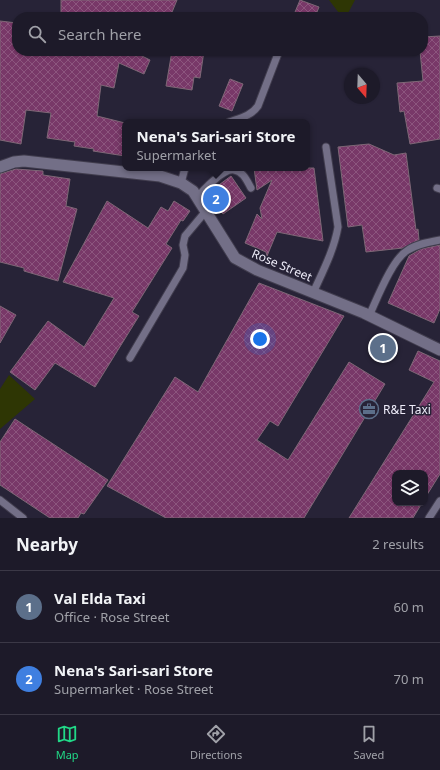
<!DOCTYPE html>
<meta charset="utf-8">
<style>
body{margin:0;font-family:"Noto Sans",sans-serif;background:#2a2735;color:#f1f3f6}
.controls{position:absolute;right:12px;bottom:12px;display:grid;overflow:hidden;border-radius:8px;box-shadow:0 1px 3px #0004}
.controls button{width:36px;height:36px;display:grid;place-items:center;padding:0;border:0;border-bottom:1px solid #3b3846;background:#1d1a29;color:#f1f3f6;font:20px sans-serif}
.compass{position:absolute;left:344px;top:68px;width:36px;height:36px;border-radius:50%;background:#1d1a29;box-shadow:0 1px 3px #0004;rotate:161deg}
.you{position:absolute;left:260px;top:339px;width:14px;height:14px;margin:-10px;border:3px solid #fff;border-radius:50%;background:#1a73e8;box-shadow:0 0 0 6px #1a73e833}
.badge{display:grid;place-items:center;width:26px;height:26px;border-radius:50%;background:#21d887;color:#fff;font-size:13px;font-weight:700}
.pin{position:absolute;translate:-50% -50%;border:2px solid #fff;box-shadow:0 1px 4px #0006}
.popup{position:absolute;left:122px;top:119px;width:188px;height:52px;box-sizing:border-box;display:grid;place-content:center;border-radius:8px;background:#1d1a29;filter:drop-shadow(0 1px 3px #0005);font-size:13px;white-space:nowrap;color:#a0a1a8}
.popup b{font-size:15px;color:#f1f3f6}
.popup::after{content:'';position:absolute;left:50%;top:100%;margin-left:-8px;border:8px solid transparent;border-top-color:#1d1a29}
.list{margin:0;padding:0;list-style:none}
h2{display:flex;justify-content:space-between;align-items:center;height:52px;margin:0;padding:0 16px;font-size:17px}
h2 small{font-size:13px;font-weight:400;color:#a0a1a8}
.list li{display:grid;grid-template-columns:26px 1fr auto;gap:12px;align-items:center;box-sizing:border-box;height:72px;padding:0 16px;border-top:1px solid #3b3846}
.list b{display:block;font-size:15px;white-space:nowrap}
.list p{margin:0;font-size:13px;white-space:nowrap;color:#a0a1a8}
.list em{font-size:13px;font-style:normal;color:#a0a1a8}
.icon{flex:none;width:22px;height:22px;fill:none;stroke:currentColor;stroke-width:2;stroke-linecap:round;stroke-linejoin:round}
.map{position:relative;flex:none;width:440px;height:518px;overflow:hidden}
.search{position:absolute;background:#1d1a29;box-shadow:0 1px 3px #0004;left:12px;right:12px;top:12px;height:44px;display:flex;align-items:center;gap:10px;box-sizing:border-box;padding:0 14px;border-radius:16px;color:#a0a1a8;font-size:15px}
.sheet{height:196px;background:#1d1a29}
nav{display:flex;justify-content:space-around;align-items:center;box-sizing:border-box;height:56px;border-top:1px solid #3b3846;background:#1d1a29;font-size:11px;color:#a0a1a8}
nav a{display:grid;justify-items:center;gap:2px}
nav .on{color:#21d887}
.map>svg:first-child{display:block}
.grass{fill:#2e3604}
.building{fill:url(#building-cross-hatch);stroke:#7e6776}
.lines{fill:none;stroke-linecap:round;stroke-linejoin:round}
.service-casing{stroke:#413d4e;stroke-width:9}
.minor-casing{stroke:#413d4e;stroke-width:13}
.service{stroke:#736f87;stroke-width:7}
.minor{stroke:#736f87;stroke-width:11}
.labels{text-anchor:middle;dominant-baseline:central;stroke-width:3;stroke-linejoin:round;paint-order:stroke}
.street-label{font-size:12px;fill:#edebf8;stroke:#272337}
.poi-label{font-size:12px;fill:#edebf8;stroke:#272337;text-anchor:start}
</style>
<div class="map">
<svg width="440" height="518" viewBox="0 0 440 518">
<defs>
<pattern id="building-cross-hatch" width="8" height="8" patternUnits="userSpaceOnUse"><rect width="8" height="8" fill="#783868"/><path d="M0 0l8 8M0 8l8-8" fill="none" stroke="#8c557e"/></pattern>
</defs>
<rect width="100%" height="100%" fill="#272337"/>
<path class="grass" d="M329 0H355L346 17H342Z
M9 375 35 399 0 429V389Z"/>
<path class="building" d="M61 0H177L170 17 127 14V17L61 15Z
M300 0 319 7 315 17H293Z
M0 21 17 23V51H112L137 56 138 54 150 60 144 74 119 63 114 88 101 85 97 116 125 123V156L93 151 94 149 74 146 75 142 47 138 51 113 26 110 21 144 0 140Z
M440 36V139L410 144 404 111 400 112 397 83 423 81 420 51H423V37Z
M172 51H204L200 78 194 77 192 90 166 86Z
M230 79 243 84 232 111 219 106Z
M369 144 394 155 406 153 416 230 418 229 419 240 403 248 366 252 362 225 348 227 338 147Z
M254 168H314L323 241 277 232 267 256 266 252 245 243 257 214 262 219 260 208 272 180 257 190Z
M16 169 43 171V175L70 179 66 206 77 209 58 281 24 271V268L0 262V174Z
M231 176 246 198 223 214 208 193Z
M107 201 148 228 161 207 168 211 174 201 190 211 183 221 181 220 166 244 172 248 132 312 139 316 95 387 55 363 35 390 10 372 48 321 84 347 114 298 63 282Z
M440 245V309L434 323 388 303 409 256 421 249Z
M259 283 344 316 278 426 270 421 257 440 288 460 349 362 385 384 304 518H166L107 486 175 377 198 392Z
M0 306 16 315 0 343Z
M418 351 440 361V474L425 498V473H395V503H422L413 518H349L434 382 409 370Z
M15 419 108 480 84 514 81 513 78 518H50L0 485V442Z"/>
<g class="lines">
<defs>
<path id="service" d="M229 122C240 118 251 116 258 106L279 51
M181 183 185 168
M437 188 440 189
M197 198C203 190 224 168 234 170 243 171 247 181 251 188
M313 293C323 271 334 250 338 227L326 147
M369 316C377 299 392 259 408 250 417 244 429 242 440 240
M130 358 183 268 185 255 183 245 185 236 206 211
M0 500 23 518
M429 518 440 501"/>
<path id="minor" d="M0 167 14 162 24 161 160 176 181 183 193 191 235 258 257 270 364 313 440 350"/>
</defs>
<use href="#service" class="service-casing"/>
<use href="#minor" class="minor-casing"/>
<use href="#service" class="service"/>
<use href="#minor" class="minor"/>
</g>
<defs>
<symbol id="office-ring" viewBox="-11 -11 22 22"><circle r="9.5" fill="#272337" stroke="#5c6f8a" stroke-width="1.5"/><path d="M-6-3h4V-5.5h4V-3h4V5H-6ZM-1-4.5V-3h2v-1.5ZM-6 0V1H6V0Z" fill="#5c6f8a"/></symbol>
</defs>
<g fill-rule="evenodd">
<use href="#office-ring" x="358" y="398" width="22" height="22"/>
</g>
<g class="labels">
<g class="street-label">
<text transform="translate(282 265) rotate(23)">Rose Street</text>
</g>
<g class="poi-label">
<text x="383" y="409">R&amp;E Taxi</text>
</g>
</g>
</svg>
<div class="controls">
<button><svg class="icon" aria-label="layers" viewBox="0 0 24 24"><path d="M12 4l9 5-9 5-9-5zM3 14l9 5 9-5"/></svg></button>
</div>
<svg class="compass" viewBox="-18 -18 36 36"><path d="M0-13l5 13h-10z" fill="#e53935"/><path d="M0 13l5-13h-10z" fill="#a0a1a8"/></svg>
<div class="you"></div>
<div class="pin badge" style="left:383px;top:348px;background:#5c6f8a">1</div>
<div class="pin badge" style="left:216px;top:199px;background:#3f7fe0">2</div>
<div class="popup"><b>Nena's Sari-sari Store</b>Supermarket</div>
<div class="search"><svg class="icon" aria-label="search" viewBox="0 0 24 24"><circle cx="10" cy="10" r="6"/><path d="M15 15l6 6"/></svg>Search here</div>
</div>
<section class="sheet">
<h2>Nearby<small>2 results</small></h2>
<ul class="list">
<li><span class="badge" style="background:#5c6f8a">1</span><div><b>Val Elda Taxi</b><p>Office · Rose Street</p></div><em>60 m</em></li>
<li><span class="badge" style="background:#3f7fe0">2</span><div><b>Nena's Sari-sari Store</b><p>Supermarket · Rose Street</p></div><em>70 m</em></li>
</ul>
</section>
<nav>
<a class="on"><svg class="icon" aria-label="map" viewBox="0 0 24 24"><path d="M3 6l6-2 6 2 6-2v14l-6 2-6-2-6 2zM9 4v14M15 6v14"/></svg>Map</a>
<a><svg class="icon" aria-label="directions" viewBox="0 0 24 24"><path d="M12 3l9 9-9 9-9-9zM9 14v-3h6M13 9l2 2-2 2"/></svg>Directions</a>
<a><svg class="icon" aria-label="saved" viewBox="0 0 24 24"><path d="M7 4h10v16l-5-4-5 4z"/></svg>Saved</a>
</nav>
